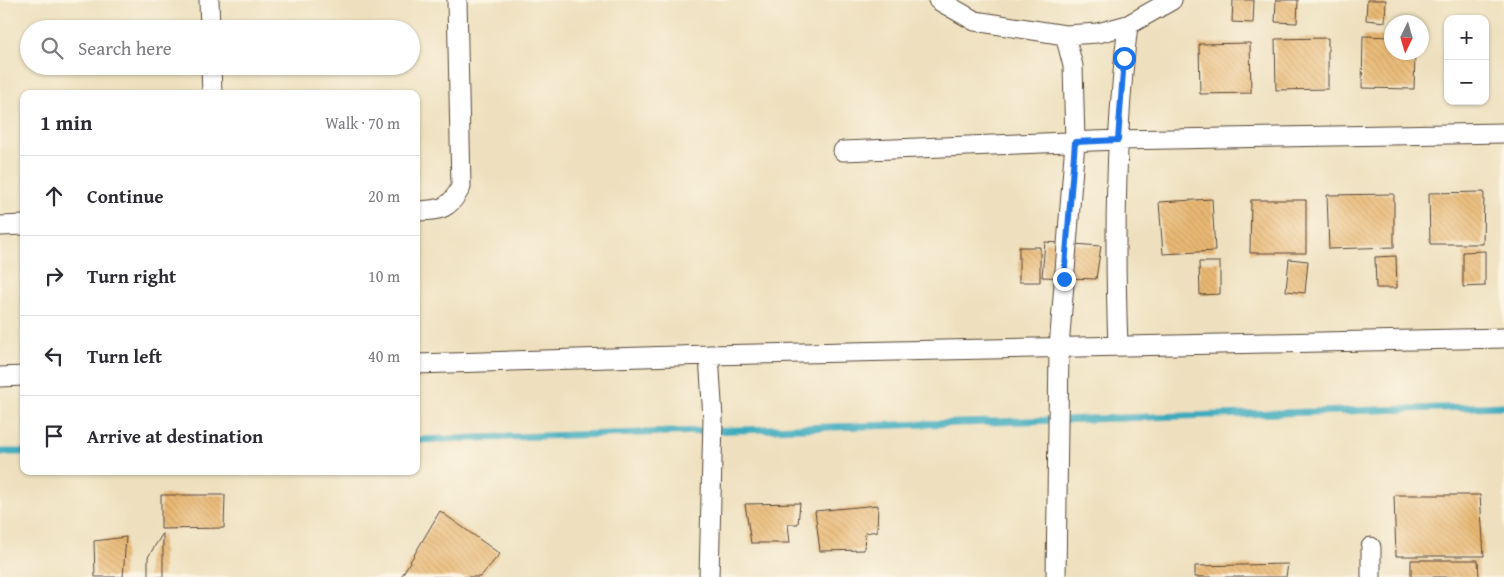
<!DOCTYPE html>
<meta charset="utf-8">
<style>
body{margin:0;font-family:"Gentium Book Plus",serif;background:#f7f7f7;color:#2b2b33}
.controls{position:absolute;right:15px;top:15px;display:grid;overflow:hidden;border-radius:10px;box-shadow:0 1px 4px #0004}
.controls button{width:45px;height:45px;display:grid;place-items:center;padding:0;border:0;border-bottom:1px solid #e1e1e2;background:#fff;color:#2b2b33;font:25px sans-serif}
.compass{position:absolute;left:1384px;top:15px;width:45px;height:45px;border-radius:50%;background:#fff;box-shadow:0 1px 4px #0004;rotate:185deg}
.stop{position:absolute;width:15px;height:15px;margin:-11px;border:4px solid #1a73e8;border-radius:50%;background:#fff}
.stop.end{background:#1a73e8;border-color:#fff;box-shadow:0 1px 5px #0008}
.list{margin:0;padding:0;list-style:none}
h2{display:flex;justify-content:space-between;align-items:center;height:65px;margin:0;padding:0 20px;font-size:21px}
h2 small{font-size:16px;font-weight:400;color:#7c7c81}
.list li{display:grid;grid-template-columns:32px 1fr auto;gap:15px;align-items:center;box-sizing:border-box;height:80px;padding:0 20px;border-top:1px solid #e1e1e2}
.list b{display:block;font-size:19px;white-space:nowrap}
.list em{font-size:16px;font-style:normal;color:#7c7c81}
.icon{flex:none;width:28px;height:28px;fill:none;stroke:currentColor;stroke-width:2;stroke-linecap:round;stroke-linejoin:round}
.map{position:relative;flex:none;width:1504px;height:577px;overflow:hidden}
.search{position:absolute;background:#fff;box-shadow:0 1px 4px #0004;left:20px;top:20px;width:400px;height:55px;display:flex;align-items:center;gap:12px;box-sizing:border-box;padding:0 18px;border-radius:28px;color:#7c7c81;font-size:19px}
.panel{position:absolute;background:#fff;box-shadow:0 1px 4px #0004;left:20px;top:90px;width:400px;height:385px;border-radius:10px}
.map>svg:first-child{display:block}
.lines{fill:none;stroke-linecap:round;stroke-linejoin:round}
.stream{stroke:#3eabbd;stroke-width:7}
.building{fill:url(#building-back-hatch)}
.minor-casing{stroke:#564536;stroke-width:21}
.minor{stroke:#fff;stroke-width:19}
.route{stroke:#1a73e8;stroke-width:6}
</style>
<div class="map">
<svg width="1504" height="577" viewBox="0 0 1504 577">
<defs>
<pattern id="building-back-hatch" width="6" height="6" patternUnits="userSpaceOnUse" patternTransform="scale(1.25)"><rect width="6" height="6" fill="#e9b873"/><path d="M-1 5l2 2M0 0l6 6M5-1l2 2" fill="none" stroke="#c99e63"/></pattern>
</defs>
<rect width="100%" height="100%" fill="#fcf5e5"/>
<filter id="ink" filterUnits="userSpaceOnUse"><feTurbulence type="fractalNoise" baseFrequency=".02" numOctaves="2"/><feDisplacementMap in="SourceGraphic" scale="10" xChannelSelector="R" yChannelSelector="G"/><feConvolveMatrix kernelMatrix="1 2 1 2 8 2 1 2 1" color-interpolation-filters="sRGB"/></filter>
<filter id="wash" filterUnits="userSpaceOnUse"><feTurbulence type="fractalNoise" baseFrequency=".0096" numOctaves="4" result="noise"/><feDisplacementMap in="SourceGraphic" scale="20" xChannelSelector="R" yChannelSelector="G"/><feGaussianBlur stdDeviation="1.12" result="paint"/><feColorMatrix in="noise" values="0 0 0 0 0 0 0 0 0 0 0 0 0 0 0 0 0 1.4 0 .05"/><feComposite in="paint" operator="in"/></filter>
<g filter="url(#wash)">
<rect width="100%" height="100%" fill="#eee0be"/>
<g class="lines">
<path class="stream" d="M416 440 1504 406
M0 452H24"/>
</g>
<g id="blocks">
<path class="building" d="M1233 0H1254L1253 23 1232 22Z
M1276 0H1298L1297 23 1275 22Z
M1367 0H1386L1385 22 1366 20Z
M1363 36 1392 37V52H1415L1414 89 1362 88Z
M1328 38V89L1276 90 1275 39Z
M1250 43 1251 93 1200 94 1199 44Z
M1484 192 1483 244H1430L1429 193Z
M1394 194V247L1329 249 1327 195Z
M1212 199 1215 251 1163 254 1159 202Z
M1251 200H1306V253H1250Z
M1045 242 1101 246 1096 279 1042 277Z
M1019 247H1040V282H1019Z
M1485 251V286L1463 287V252Z
M1396 256 1397 288H1376L1375 257Z
M1289 259 1308 261 1305 293 1286 291Z
M1199 262H1220V294L1200 295Z
M161 495H225L224 528 161 529Z
M1394 495H1480L1484 556H1396Z
M800 503 798 524H788L790 543H751L745 504Z
M878 505 877 531 865 533 864 550 820 551 815 511Z
M440 511 500 554 480 577H401Z
M163 533V577H148V557Z
M126 537 123 577H95L94 541Z
M1411 560H1478L1479 577H1411Z
M1288 564 1286 577H1195V566Z"/>
</g>
</g>
<g filter="url(#ink)">
<use href="#blocks" fill-opacity="0" stroke="#564536" stroke-width="1"/>
<g class="lines">
<defs>
<path id="minor" d="M209 0 210 29
M938 0 975 21 1065 35 1098 33 1128 25 1172 0
M211 66 212 94
M843 151 1118 140 1504 133
M416 211C441 210 449 210 461 187L457 0
M0 226 24 225
M1118 346C1114 239 1115 131 1128 25
M416 364 709 355 1504 338
M0 377 24 376
M709 577 713 419 709 355
M1056 577 1059 348 1075 142 1073 66 1065 35
M1371 577V547"/>
</defs>
<use href="#minor" class="minor-casing"/>
<use href="#minor" class="minor"/>
</g>
</g>
<g class="lines" filter="url(#ink)">
<path class="route" d="M1064 279 1075 142 1118 140 1124 58"/>
</g>
</svg>
<div class="controls">
<button>+</button>
<button>−</button>
</div>
<svg class="compass" viewBox="-18 -18 36 36"><path d="M0-13l5 13h-10z" fill="#e53935"/><path d="M0 13l5-13h-10z" fill="#7c7c81"/></svg>
<div class="stop" style="left:1124px;top:58px"></div>
<div class="stop end" style="left:1064px;top:279px"></div>
<div class="search"><svg class="icon" aria-label="search" viewBox="0 0 24 24"><circle cx="10" cy="10" r="6"/><path d="M15 15l6 6"/></svg>Search here</div>
<section class="panel">
<h2>1 min<small>Walk · 70 m</small></h2>
<ul class="list">
<li><svg class="icon" aria-label="ahead" viewBox="0 0 24 24"><path d="M12 20V5M6 11l6-6 6 6"/></svg><div><b>Continue</b></div><em>20 m</em></li>
<li><svg class="icon" aria-label="right" viewBox="0 0 24 24"><path d="M7 20v-9h11M14 6l5 5-5 5"/></svg><div><b>Turn right</b></div><em>10 m</em></li>
<li><svg class="icon" aria-label="left" viewBox="0 0 24 24"><path d="M17 20v-9H6M10 6l-5 5 5 5"/></svg><div><b>Turn left</b></div><em>40 m</em></li>
<li><svg class="icon" aria-label="arrive" viewBox="0 0 24 24"><path d="M6 21V4h12l-3 4 3 4H6"/></svg><div><b>Arrive at destination</b></div></li>
</ul>
</section>
</div>
